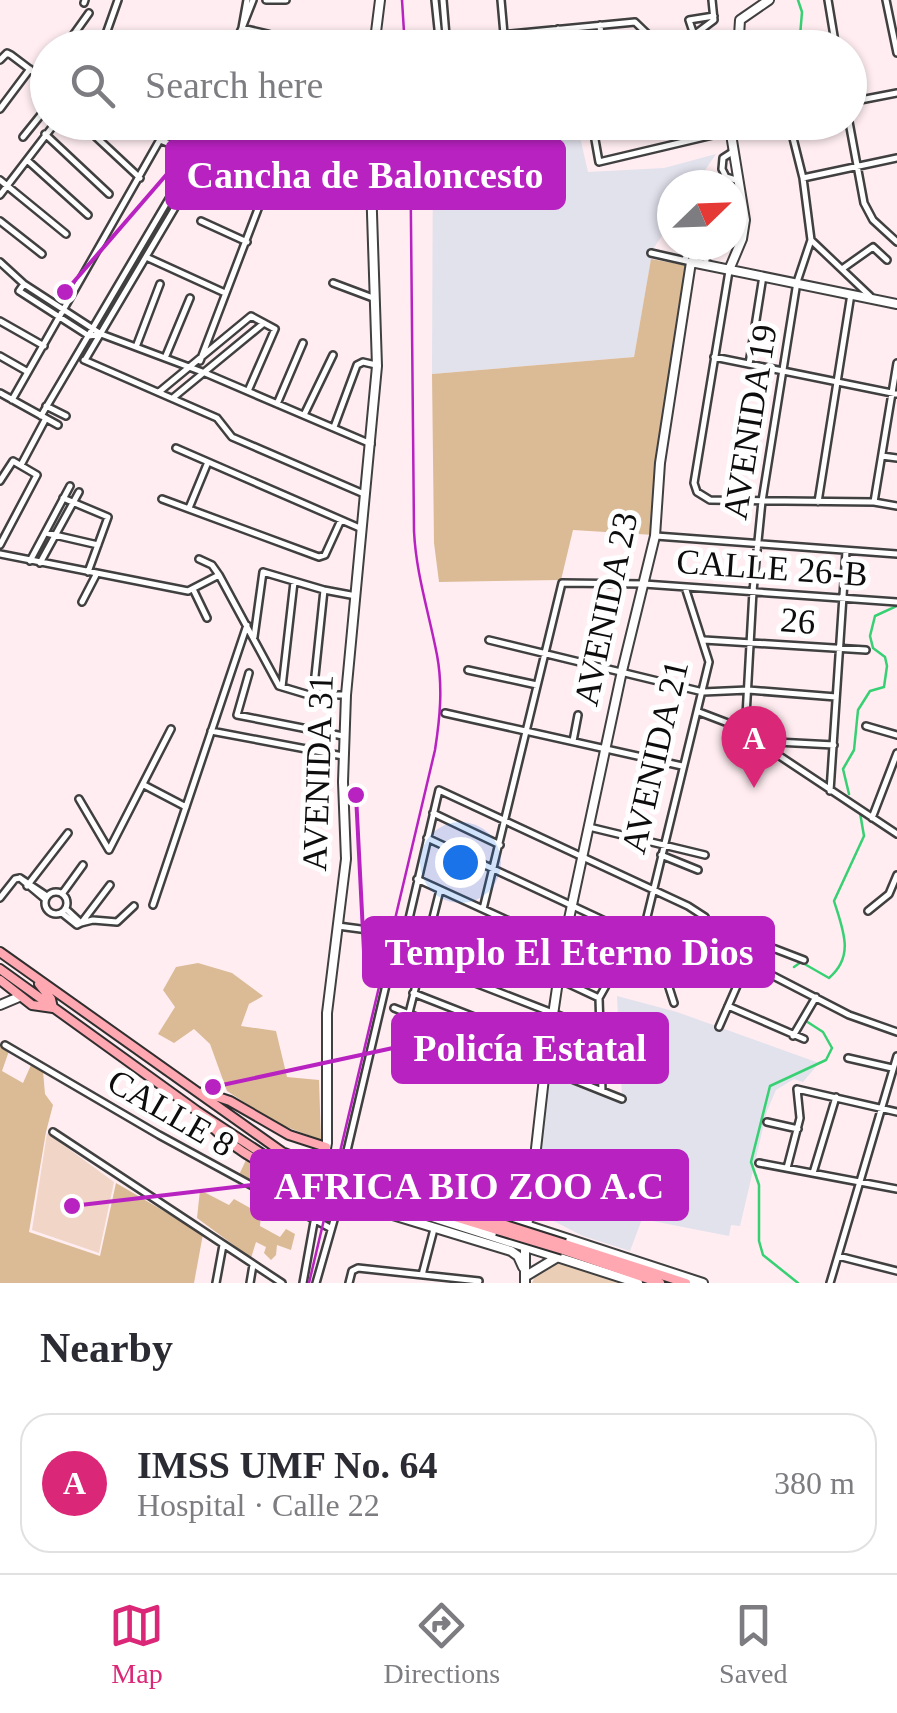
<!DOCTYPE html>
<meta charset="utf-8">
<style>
body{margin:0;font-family:"Times New Roman",serif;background:#f2f2f3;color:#2b2b33}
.compass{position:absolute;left:657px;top:170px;width:90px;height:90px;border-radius:50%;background:#fff;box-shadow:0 2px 8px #0004;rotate:67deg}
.you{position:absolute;left:460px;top:862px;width:35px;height:35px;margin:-25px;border:8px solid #fff;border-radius:50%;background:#1a73e8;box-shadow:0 0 0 15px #1a73e833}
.badge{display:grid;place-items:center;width:65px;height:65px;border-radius:50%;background:#db2777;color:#fff;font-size:32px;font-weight:700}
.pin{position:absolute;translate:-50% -82px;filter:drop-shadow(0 2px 5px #0008)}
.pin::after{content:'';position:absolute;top:52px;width:35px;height:30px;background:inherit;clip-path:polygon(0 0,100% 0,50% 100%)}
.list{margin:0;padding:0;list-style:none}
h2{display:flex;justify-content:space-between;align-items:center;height:130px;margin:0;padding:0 40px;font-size:42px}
h2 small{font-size:32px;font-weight:400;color:#7c7c81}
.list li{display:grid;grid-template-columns:65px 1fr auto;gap:30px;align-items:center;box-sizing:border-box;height:140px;margin:0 20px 20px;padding:0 20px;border:2px solid #e1e1e2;border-radius:30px}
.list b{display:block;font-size:38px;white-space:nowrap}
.list p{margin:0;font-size:32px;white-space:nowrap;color:#7c7c81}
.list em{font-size:32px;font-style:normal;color:#7c7c81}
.icon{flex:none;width:55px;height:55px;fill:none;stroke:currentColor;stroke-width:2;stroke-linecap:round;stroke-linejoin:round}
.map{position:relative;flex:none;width:897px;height:1283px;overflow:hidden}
.search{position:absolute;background:#fff;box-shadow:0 2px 8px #0004;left:30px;right:30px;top:30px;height:110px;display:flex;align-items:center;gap:25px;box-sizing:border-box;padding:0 35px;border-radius:55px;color:#7c7c81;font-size:38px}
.sheet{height:290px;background:#fff}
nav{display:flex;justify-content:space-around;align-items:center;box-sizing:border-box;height:140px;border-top:2px solid #e1e1e2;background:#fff;font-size:28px;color:#7c7c81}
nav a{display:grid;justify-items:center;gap:5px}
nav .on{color:#db2777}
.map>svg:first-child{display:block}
.industrial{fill:#e1e2ec}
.green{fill:#eacfb6}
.forest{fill:#dbbb95}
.pitch{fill:#f1d6c8}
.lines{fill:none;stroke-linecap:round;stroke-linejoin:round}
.stream{stroke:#37d073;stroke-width:2.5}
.minor-casing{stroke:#404040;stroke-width:10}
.tertiary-casing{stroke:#404040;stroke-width:12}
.secondary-casing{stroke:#2f2f2f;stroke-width:12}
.minor{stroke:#fff;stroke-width:5}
.tertiary{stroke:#fff;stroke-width:8}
.secondary{stroke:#ffa8b2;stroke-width:8}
.rail{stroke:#b822c0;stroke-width:2.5}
.tertiary-bridge-casing{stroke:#404040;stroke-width:12;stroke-linecap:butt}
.secondary-bridge-casing{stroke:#2f2f2f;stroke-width:12;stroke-linecap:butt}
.tertiary-bridge{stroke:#fff;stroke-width:8}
.secondary-bridge{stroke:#ffa8b2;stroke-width:8}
.labels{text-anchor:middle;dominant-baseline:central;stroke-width:10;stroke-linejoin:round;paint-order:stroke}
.street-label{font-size:35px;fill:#0d0d0d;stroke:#fff}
.leader{fill:none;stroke:#b822c0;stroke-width:4}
.callout-dot{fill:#b822c0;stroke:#fff;stroke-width:4}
.callout{fill:#b822c0;stroke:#b822c0;stroke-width:4}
.callout-label{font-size:38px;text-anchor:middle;font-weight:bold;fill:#fff}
</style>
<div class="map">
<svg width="897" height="1283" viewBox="0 0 897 1283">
<rect width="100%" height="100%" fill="#ffedf1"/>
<path class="industrial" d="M577 124 588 172 664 168 716 154 695 185H672V221L653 249 634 357 432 374 433 139Z
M617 996 677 1012 819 1063 803 1082 794 1079 776 1090 767 1111 740 1226 731 1225 729 1236 642 1219 630 1251 583 1236 538 1213 535 1206 548 1072 622 1098Z"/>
<path class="green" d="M555 1262 564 1263 627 1283H532L537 1272Z"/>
<path class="forest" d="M651 259 689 266 654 535 573 530 561 580 439 582 434 543 432 374 634 357Z
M198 963 232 973 263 996 249 1004 241 1026 276 1031 287 1077 319 1080 321 1140 276 1123 227 1091 210 1044 194 1029 174 1043 158 1034 175 1007 163 990 176 967Z
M0 1045 9 1051 2 1071 23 1083 31 1065 43 1071 45 1094 53 1105 46 1132 29 1232 100 1256 116 1183 203 1234 194 1283H0Z
M246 1160 283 1180 322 1193 315 1218 238 1177Z
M200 1190 229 1205 234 1199 261 1214 260 1226 280 1237 286 1229 295 1234 291 1250 277 1245 276 1255 271 1260 264 1253 266 1247 256 1242 251 1258 197 1218Z"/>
<path class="pitch" d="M47 1133 114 1182 99 1253 32 1230Z"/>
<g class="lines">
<path class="stream" d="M798 0 802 12 799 48
M849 794 843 769 854 750 858 710 870 691 884 687 887 666 885 657 873 648 870 636 875 616 897 606
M794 967 801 962 829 978C855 956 843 930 834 901L864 836 860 813
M798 1283 763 1255 759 1241V1185L751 1162 770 1086 826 1060 832 1048 823 1032 806 1021"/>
<defs>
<path id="minor" d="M247 0 242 28 253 0
M266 0H286
M435 0 440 48
M443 0 447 48
M501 0 504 34
M712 0 714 20 694 35 689 20 714 16
M828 0 836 48
M886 0 897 53
M84 3 85 0
M600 25 602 48
M558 29 560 48
M105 36 122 47
M426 42 635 22 662 48
M64 48 89 13
M101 48 118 0
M233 48 242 28 268 34 296 48
M338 48 350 42H374
M0 60 7 53 11 55 48 83
M42 78 48 70
M850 102 897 93
M0 109 30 69
M80 122 140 178
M207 122 278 153
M285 122 370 167
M342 122 370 135
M635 122 594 134 599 162 730 131
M849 122 864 203 873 220 897 242
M92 133 101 122
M45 134 109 194
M23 137 48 106
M160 140 268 183
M734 151 723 158 722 169 726 177 739 181
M27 160 88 215
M803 178 897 158
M0 180 66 234
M0 195 56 122
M0 221 42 254
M201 221 247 242
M811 240 870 296
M651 253 691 262
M146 257 225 293
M685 260 689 245
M0 262 24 284
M705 264 709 248
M842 269 873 247 887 260
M729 271 694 483 697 492 710 500 874 502 897 506
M333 283 373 298
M0 321 44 346
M101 334 89 336 19 291 24 284 101 334 205 373 371 444
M136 347 160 284
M0 356 28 372
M714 357 897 394
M165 358 190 298
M84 360 217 418 232 437 364 494
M200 361 290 125
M749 364 763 276
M159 392 251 316 275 329 248 391
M0 393 58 425
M174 397 264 323
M12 400 170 122
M277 404 303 343
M46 406 66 416
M304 415 333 355
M41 416 170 197 176 206 85 360
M334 427 357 365 363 362 376 365
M176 448 362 529
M882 456 897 458
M21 465 45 420
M0 481 13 461 37 475 0 545
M63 498 108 517 88 572
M162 499 319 557 325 555 341 520
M818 502 851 294
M874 502 897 363
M189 508 208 462
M46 533 98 545
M656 536 897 554
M0 554 188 591 219 575 279 686 309 695H346
M199 559 212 565 219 575
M30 561 70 486
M40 563 79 492
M193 589 207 618
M82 602 96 575
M254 637 263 572 324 590 356 596
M489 640 703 692 748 690 836 697
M704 640 866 650
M468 670 537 685
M249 673 237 715 343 736
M282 687 294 582
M313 695 324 590
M699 712 733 725 897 834
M445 713 682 766
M866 726 897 735
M211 731 343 756
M745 734 753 591 762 501 797 282 811 240 803 178 789 122
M573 741 578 715
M757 741 834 745
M144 785 186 807
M830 791 846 551
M79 799 109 850 171 729
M433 813 500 845
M872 818 897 753
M589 827 705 855
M427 838 682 957 725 951 849 1015 897 1032
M661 855 698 870
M20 878 45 899
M20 878 47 896
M417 879 612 968 613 973 599 998 602 1091
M27 886 68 833
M45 903a11 11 0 1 1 22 0a11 11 0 1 1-22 0Z
M62 894 83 865
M0 898 15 879 20 878
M153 905 247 625
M483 909 562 583 644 584 897 602
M868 911 889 894 897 875
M62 913 77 925 81 923 66 909
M432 920 599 998
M82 922 110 885
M81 923 93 920 117 922 134 906
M338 926 398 934 408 923 439 790 688 906 705 917 725 951
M651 941 647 917 709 662 685 587
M757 942 804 960
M655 944 674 1003
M421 962 599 1031
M413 993 602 1067
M728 1006 804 1039
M394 1008 622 1099
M409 1013 440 890
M719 1027 764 924
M793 1036 816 997
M5 1045 159 1135 330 1228
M848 1058 892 1068
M767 1122 798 1129
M53 1132 282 1283
M346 1155 398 934
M759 1163 897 1189
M787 1168 800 1118 797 1089 897 1112
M813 1173 836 1097
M838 1256 897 1271
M422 1275 434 1229
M216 1283 223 1245
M250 1283 253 1265
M303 1283 314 1222
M316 1283 340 1199
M349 1283 352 1271 358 1268 479 1281
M830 1283 897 1056"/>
<path id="tertiary" d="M374 48 380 0
M728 48 739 36 740 20 769 0
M729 122 745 220 742 239 729 270
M0 1005 19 997
M324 1160 327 1143V1013L346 859 343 782 346 695 377 366 369 122
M364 1181 380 1182 529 1226 703 1283
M320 1185 340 1199 511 1251 518 1256 523 1267
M357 1189 370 1197 638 1283
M526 1276 556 1258
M525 1283V1246L545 1069 563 947 622 671 655 536 660 463 691 262 897 304"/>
<path id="secondary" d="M0 952 282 1152 355 1180 499 1223
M0 969 197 1111 273 1161 497 1230
M0 980 32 1005 53 1008 51 999 39 984
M203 1092 230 1101 289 1135 326 1147
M210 1125C242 1157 278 1173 320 1187
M565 1244 686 1283
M563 1250 660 1283"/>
</defs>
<use href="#minor" class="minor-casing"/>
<use href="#tertiary" class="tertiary-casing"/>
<use href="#secondary" class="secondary-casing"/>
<use href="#minor" class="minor"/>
<use href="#tertiary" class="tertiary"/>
<use href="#secondary" class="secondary"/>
<path class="rail" d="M402 0 405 48
M309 1283 435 750C440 718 443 687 437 655 429 613 416 574 414 531L410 122"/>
<defs>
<path id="tertiary-bridge" d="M320 1182 324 1160"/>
<path id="secondary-bridge" d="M499 1223 565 1244
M497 1230 563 1250"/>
</defs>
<use href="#tertiary-bridge" class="tertiary-bridge-casing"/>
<use href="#secondary-bridge" class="secondary-bridge-casing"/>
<use href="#tertiary-bridge" class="tertiary-bridge"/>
<use href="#secondary-bridge" class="secondary-bridge"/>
</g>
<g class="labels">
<g class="street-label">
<text transform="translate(750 422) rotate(-81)">AVENIDA 19</text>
<text transform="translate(772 568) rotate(4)">CALLE 26-B</text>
<text transform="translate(606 609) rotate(-78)">AVENIDA 23</text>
<text transform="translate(798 621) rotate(5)">26</text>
<text transform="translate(655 757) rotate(-77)">AVENIDA 21</text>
<text transform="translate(318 773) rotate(-88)">AVENIDA 31</text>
<text transform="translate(171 1113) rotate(30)">CALLE 8</text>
</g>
</g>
<path class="leader" d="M65 292L167 174M356 795L364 952M213 1087L393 1048M72 1206L252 1185"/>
<g class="callout-dot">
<circle cx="65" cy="292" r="10"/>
<circle cx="356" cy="795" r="10"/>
<circle cx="213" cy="1087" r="10"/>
<circle cx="72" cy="1206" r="10"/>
</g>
<g class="callout">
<rect x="167" y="140" width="397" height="68" rx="10"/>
<rect x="364" y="918" width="409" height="68" rx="10"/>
<rect x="393" y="1014" width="274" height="68" rx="10"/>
<rect x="252" y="1151" width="435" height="68" rx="10"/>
</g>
<g class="callout-label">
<text x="365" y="188">Cancha de Baloncesto</text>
<text x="569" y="965">Templo El Eterno Dios</text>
<text x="530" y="1061">Policía Estatal</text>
<text x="469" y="1199">AFRICA BIO ZOO A.C</text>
</g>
</svg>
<svg class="compass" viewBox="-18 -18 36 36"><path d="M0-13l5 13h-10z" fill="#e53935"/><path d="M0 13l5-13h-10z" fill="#7c7c81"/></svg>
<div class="you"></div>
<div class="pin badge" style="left:754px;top:788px">A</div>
<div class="search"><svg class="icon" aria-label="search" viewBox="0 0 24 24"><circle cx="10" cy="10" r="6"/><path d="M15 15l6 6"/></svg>Search here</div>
</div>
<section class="sheet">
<h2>Nearby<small></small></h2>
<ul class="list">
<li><span class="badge">A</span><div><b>IMSS UMF No. 64</b><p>Hospital · Calle 22</p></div><em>380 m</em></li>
</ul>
</section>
<nav>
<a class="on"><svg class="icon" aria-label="map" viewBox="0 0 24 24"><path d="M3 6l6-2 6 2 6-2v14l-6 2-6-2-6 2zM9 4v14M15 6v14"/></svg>Map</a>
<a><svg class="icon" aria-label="directions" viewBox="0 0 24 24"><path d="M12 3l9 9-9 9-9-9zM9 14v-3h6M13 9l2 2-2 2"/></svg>Directions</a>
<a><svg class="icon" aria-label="saved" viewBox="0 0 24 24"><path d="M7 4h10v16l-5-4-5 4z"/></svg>Saved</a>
</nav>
